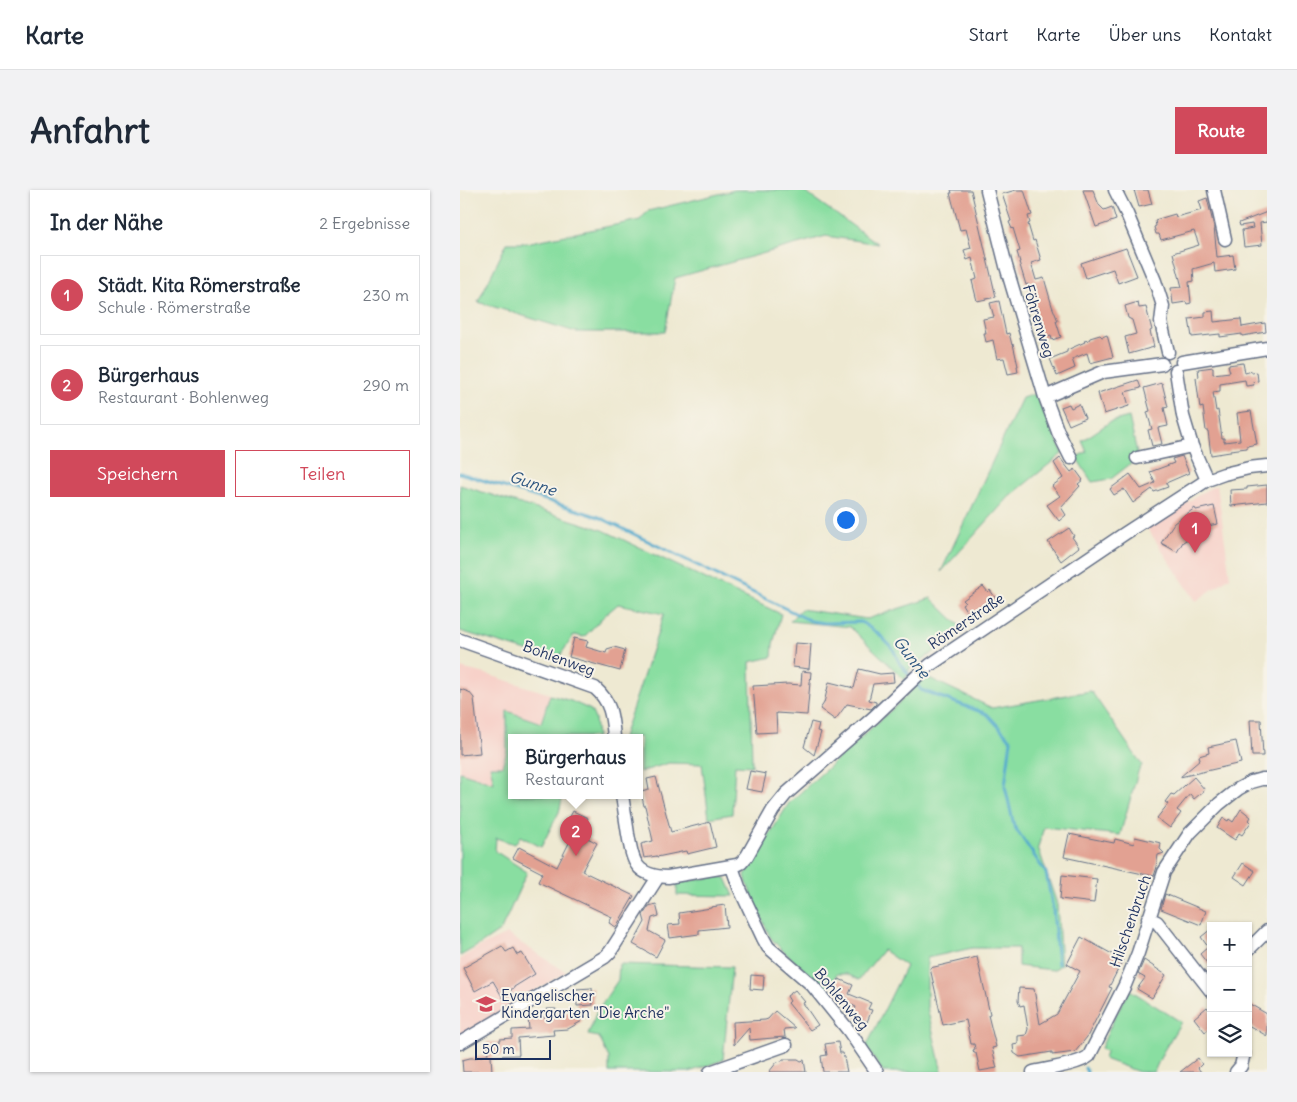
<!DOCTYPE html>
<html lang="de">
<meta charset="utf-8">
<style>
body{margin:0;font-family:Delius,sans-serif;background:#f2f2f3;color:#1f2937}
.controls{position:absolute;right:15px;bottom:15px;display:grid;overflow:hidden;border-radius:0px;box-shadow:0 1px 4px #0004}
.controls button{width:45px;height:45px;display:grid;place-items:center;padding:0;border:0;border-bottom:1px solid #e0e1e3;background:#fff;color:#1f2937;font:25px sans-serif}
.scale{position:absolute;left:15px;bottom:12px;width:76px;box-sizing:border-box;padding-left:5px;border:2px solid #1b2f5e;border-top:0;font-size:14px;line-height:18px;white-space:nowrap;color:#1b2f5e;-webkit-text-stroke:4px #f7f3e8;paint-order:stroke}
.you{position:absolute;left:385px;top:329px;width:18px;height:18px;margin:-12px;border:4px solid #fff;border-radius:50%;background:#1a73e8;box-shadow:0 0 0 8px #1a73e833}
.badge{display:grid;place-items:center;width:32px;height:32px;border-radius:50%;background:#d1495b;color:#fff;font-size:16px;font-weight:700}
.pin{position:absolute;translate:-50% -41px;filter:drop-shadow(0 1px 2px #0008)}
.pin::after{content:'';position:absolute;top:26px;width:18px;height:15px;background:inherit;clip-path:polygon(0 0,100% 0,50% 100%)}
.popup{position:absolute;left:48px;top:544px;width:135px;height:65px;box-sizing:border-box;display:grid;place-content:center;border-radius:0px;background:#fff;filter:drop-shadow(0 1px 4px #0005);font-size:16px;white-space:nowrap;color:#747a83}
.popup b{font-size:19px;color:#1f2937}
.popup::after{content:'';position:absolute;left:50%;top:100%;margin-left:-10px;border:10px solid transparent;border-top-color:#fff}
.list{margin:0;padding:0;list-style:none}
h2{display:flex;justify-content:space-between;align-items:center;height:65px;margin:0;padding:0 20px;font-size:21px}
h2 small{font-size:16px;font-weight:400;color:#747a83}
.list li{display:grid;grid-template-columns:32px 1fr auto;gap:15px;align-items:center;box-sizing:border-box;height:80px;margin:0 10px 10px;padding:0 10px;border:1px solid #e0e1e3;border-radius:0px}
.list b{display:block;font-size:19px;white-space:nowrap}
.list p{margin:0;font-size:16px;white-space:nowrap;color:#747a83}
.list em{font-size:16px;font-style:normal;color:#747a83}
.actions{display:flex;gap:10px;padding:15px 20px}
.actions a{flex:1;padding:11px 0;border:1px solid #d1495b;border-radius:0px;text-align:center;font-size:18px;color:#d1495b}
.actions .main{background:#d1495b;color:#fff}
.icon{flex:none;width:28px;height:28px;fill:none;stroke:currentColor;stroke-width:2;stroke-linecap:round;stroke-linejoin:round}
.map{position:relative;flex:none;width:807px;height:882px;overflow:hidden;border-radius:0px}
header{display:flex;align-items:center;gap:30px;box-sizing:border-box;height:70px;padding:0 25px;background:#fff;border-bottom:1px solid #e0e1e3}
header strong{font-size:24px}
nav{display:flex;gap:28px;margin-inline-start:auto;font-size:18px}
.intro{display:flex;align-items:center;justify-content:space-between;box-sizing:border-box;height:120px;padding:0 30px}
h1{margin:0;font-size:35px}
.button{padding:12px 22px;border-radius:0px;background:#d1495b;color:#fff;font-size:18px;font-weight:700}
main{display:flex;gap:30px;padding:0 30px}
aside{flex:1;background:#fff;border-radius:0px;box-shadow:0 1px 4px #0004}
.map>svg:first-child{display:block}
.built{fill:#f7d1c9}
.green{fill:#89dea1;stroke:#528680}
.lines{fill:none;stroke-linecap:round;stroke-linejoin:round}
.stream{stroke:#50a9cd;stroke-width:3}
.building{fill:#e2a192}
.minor-casing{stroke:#657087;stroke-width:15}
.minor{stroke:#fff;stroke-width:12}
.labels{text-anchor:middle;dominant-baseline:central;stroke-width:4;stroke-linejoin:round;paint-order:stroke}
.street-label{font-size:15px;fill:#1b2f5e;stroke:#f7f3e8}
.poi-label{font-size:15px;fill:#1b2f5e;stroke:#f7f3e8;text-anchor:start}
.water-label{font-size:16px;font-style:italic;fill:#2b547f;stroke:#f7f3e8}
</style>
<header>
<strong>Karte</strong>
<nav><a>Start</a><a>Karte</a><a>Über uns</a><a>Kontakt</a></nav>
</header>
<div class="intro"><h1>Anfahrt</h1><a class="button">Route</a></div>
<main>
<aside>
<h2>In der Nähe<small>2 Ergebnisse</small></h2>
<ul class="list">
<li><span class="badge">1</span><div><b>Städt. Kita Römerstraße</b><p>Schule · Römerstraße</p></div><em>230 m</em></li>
<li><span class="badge">2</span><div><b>Bürgerhaus</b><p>Restaurant · Bohlenweg</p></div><em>290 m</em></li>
</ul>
<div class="actions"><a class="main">Speichern</a><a>Teilen</a></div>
</aside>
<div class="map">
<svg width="807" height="882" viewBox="0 0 807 882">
<rect width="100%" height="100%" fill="#f7f3e8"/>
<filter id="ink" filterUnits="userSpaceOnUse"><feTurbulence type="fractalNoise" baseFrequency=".02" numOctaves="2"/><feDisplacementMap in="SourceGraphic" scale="10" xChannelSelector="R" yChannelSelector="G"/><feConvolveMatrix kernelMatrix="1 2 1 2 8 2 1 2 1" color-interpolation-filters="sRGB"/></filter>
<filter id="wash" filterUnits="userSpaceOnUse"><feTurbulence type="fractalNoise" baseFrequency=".0096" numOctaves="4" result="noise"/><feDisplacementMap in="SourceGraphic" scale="20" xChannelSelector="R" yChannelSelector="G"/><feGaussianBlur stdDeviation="1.12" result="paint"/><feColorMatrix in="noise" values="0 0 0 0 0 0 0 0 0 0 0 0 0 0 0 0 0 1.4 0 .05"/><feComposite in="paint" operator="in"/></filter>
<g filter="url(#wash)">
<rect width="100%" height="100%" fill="#eee9d2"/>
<path class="built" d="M757 295 770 387 736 411 687 338 748 299Z
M0 478 26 484 90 504 80 532 46 521V561L42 576H30L34 593 0 582Z
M47 744 106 782 0 846V769L19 757Z"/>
<path class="green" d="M275 0H342L418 54 366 46 215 88 205 142H116L18 112 47 53H66L180 30 188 21Z
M575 204 603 263 549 307 481 382 562 208Z
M669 227 677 263 674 271 651 289 632 292 616 267 627 262 622 251 650 232Z
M0 295 143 340 216 375 321 424 313 454 312 467 290 472 292 576 275 575 272 624 249 628 242 574 209 573 180 582V547H163L204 424 158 414 144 426 124 447 114 445 97 470 0 441Z
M471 408 505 441 450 478 445 490 390 437 330 431 341 419 407 429Z
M465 486 532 518 631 501 682 575 678 582 660 645 584 637 578 657 597 714 601 775 593 780 558 776V758H512L467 768V817L482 882H423L406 857 446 776 423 760 399 790 387 784H377L366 804 352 787 322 760 310 747 287 694 285 685 329 613 440 512Z
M90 505 111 511 131 520 135 529 137 547H52V605H103L99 622 81 657 60 646 55 654 36 648 35 661 67 682 41 740 19 755 0 766V582L34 593 30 576H42L47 561V521L81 533Z
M259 686 266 688 274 706 217 705V693Z
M159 774 272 777 263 870 229 882H149V868L139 847 128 845 137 821 158 790Z
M670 800 721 832 703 862 694 882H679L644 869 646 861 641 858 654 828Z"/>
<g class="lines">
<path class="stream" d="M0 283 139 327 351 431 364 433 401 432 419 444 433 459 440 474 452 488
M456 493 461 500 527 524 551 550 545 596 554 636 586 683 593 719 598 774
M625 878 627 882"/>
</g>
<g id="blocks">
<path class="building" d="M491 0H511L536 107 517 111 512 91 517 89 512 68 507 70 504 60 511 58 506 39 500 40 490 3H492Z
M556 0H564L572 25 568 26 570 33 568 34 573 51 575 50 581 70 571 73 576 90 584 88 592 116 598 131H596L601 147 592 150 591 145 581 148 577 137H579L573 116H574L568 94 566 95 559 72H560L557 62 560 61 553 38 552 39 549 32 551 31 542 4Z
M623 0H633L639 15 644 20 652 17 656 30 636 37Z
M674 0H688L692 14 679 17Z
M747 8 754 37 757 67 773 65 775 79 755 82 754 73 733 79 734 91 729 92 731 113 727 114 726 112 713 114 711 98 722 97 713 63 739 55 734 41 701 50 699 44H696L694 37 696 36 695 30 715 24 716 27 742 20 739 11Z
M807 22V32L800 33 802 55 784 57 782 40 793 38 792 34 780 36 779 33Z
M666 58 677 86 658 93 653 79 626 88 621 73Z
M539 111 546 144 549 143 552 155 553 154 558 176H557L558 182 548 184 544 168 537 169 533 150 526 152 524 143H526L523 129 534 127 530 113Z
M678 112 679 118 686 117 692 140 690 141 694 157 669 164 665 147 676 144 672 130 668 128 665 116Z
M753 121 754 132 781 129 782 137 805 133 806 142 782 146V144L760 147V144L732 147 729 129 745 127V122Z
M640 145 642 147 647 145 653 167 630 173 627 163 612 169 615 178 597 186 590 169 607 162V160L625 152 624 151 629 150 630 148Z
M783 173 785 183 792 181V183L797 182 798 191 793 192 794 195 786 196 785 190 760 194V201L753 202 756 221 758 220 762 248H764V252L780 250 777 223 791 221 797 254 787 256V258L770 260V262L751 265 748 241H746L743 217 740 218 736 188 739 187 738 179 753 177V184L770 182 768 175Z
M678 190 681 198 665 202 669 216 644 224 638 203Z
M702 193 708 217 704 218 708 236 698 238 702 254 692 256 688 240 692 239 687 222 690 221 684 198Z
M609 214 611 218 619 214 625 228 609 235 601 217Z
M722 266 729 283 706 293 708 297 694 302 692 299 673 313 664 299 654 305 650 299 670 284 681 299 695 293 690 282 714 273 712 269Z
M600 268 611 282 615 279 623 290 618 294 620 296 601 317 606 325 599 331 587 315 600 306 592 296 603 288 594 273Z
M807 295V312L771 316 770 300 787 299V297Z
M754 316 758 334 747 336 723 352 717 362 701 353 714 333 735 318 736 320Z
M609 338 614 346 612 347 619 357 601 371 588 352Z
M523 396 528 402 530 400 537 410 511 429 502 414 505 412 503 410Z
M114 448 128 451 126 457 146 463 147 459 154 457 165 460 160 481 109 467Z
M335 453 351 454 349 479 333 477Z
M399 479 420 484 433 483 434 492 413 494 409 510 416 512V514L411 519 387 514 375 530 360 519 364 513 369 492 394 498Z
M342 481 351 482 347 525 316 523 317 542 297 543 293 496 328 494 341 495Z
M0 499 9 502 14 508 20 563 0 565Z
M790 530H801L803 566H792Z
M351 532 359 534 357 541 361 542 354 565 344 557Z
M776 551 781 573 720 587 740 570 739 566 749 563 748 557Z
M290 581 306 584 302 602 286 599Z
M196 587 211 642 250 632 256 657 227 664 226 661 197 667V666L184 668 181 654 193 651 185 616H184L181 602 189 600 187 589Z
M734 587 745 600 734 609 730 604 717 620 721 623 710 638 697 628 708 614 705 612 711 604 714 605Z
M781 619 791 627 789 630 791 632 782 645 779 643 775 650 757 638 763 628 768 631 769 629 773 632Z
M113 621 128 628 120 644 137 653 122 681 174 706 156 737 149 733 152 727 78 692 82 683 53 668 59 657 97 677 114 643 104 638Z
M609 644 654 653 655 649 674 654 675 647 701 653 700 659 704 663 698 665 696 677H697L694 686 683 684 604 667Z
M783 673 795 681 786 695 774 687Z
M602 685 637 689 634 713 600 709Z
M705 704 746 721 741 735 701 719Z
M196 714 199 726 192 728 189 741 205 750 196 767 173 754 185 732 183 725 189 716Z
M265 715 267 737 239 740V744L210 748 208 735 220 734 219 723 251 718V717Z
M751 739V778L740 764 748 757 741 747Z
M621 747 663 770 649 797 652 798 627 847 615 862 592 865V862L560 867 554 863 553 855 558 854V846L566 845 568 839 564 815 560 816 558 811 559 798 574 799 580 834 597 824 620 781 607 774Z
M42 756 46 762 53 758 57 765 62 763 75 784 54 797V798L50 800 52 803 43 808 33 791 15 801 3 778Z
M517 767 530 824 528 825 536 857 532 858 537 878 520 881 516 863H514L513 860 515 859 514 854H511L506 830 483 835 470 778Z
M684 770 706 785 692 808 677 799 685 788 678 784Z
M291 785 304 786 303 800 290 799Z
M379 789 393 795 389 804 411 813 408 819 412 820 407 832 392 826 396 817 379 809 381 805 373 802Z
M132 798 133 815 117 816 116 799Z
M335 800 345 812 343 813 358 835 350 840 328 813 330 811 327 806Z
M788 813 807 824V846L788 835Z
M747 817 751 822V838L745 842 734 828Z
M87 819H96L97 823 116 822 122 831 108 839 93 840 94 845 58 848 59 865 31 866 32 882H3L2 870 10 868H15L21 866 28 865 27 852H40V849L52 848V840L69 839 68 828 88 827Z
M315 821 335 838 324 839 325 847 290 850 289 838 274 855 273 832 305 830 308 829Z
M378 852 380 863H383L387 882H363L361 866 367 865 365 854Z
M738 868 742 874 738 878 741 882H720Z
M323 869H338L341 871 344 870 346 882H309L317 872 322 871Z"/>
</g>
</g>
<g filter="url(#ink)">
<use href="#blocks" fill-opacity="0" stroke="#657087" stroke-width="1"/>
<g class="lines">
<defs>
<path id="minor" d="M527 0 546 76 585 207 598 242 611 268
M655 0 667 24 695 91 703 116 701 132 708 162
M754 0 765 49
M722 172 807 158
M716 181 723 226 732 256 747 290
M585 207 643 182 702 174
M677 268 732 256
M0 450 135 498C151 512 152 526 154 547
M162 605C164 618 166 631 168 644 173 672 175 686 208 687L277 675 281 673 287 666 313 620 326 604 414 527 457 486 470 475 664 344 747 290 764 284 789 278 807 276
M272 677 279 697 303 748 308 757 352 795 389 841 417 882
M688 728 697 732 751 801
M788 760 807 741
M0 853 145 767 150 762 198 687
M250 882 326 855
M573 882C586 879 620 874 629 866L665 795 678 763 704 682 730 643 759 614 778 599 791 592 802 589H807
M776 882 781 876 784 863"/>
</defs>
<use href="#minor" class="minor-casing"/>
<use href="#minor" class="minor"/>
</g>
</g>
<defs>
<symbol id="school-bare" viewBox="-9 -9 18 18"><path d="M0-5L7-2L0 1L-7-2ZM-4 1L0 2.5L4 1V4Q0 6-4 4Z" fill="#d1495b" stroke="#f7f3e8" stroke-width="2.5" paint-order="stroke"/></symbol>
</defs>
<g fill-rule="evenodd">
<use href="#school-bare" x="12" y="800" width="28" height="28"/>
</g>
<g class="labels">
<g class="street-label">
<text transform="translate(579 131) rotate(73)">Föhrenweg</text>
<text transform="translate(506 431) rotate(-34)">Römerstraße</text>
<text transform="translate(99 468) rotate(20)">Bohlenweg</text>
<text transform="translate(670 731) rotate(-71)">Hilschenbruch</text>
<text transform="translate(382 809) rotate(50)">Bohlenweg</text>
</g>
<g class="poi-label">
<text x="41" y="805">Evangelischer<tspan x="41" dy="17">Kindergarten "Die Arche"</tspan></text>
</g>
<g class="water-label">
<text transform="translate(73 293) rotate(18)">Gunne</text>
<text transform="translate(452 467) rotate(52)">Gunne</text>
</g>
</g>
</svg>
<div class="controls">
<button>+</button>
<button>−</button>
<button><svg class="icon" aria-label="layers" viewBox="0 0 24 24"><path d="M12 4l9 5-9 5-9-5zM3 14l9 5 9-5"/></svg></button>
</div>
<div class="scale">50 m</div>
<div class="you"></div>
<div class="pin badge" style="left:735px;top:363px">1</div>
<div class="pin badge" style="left:116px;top:666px">2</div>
<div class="popup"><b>Bürgerhaus</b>Restaurant</div>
</div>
</main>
